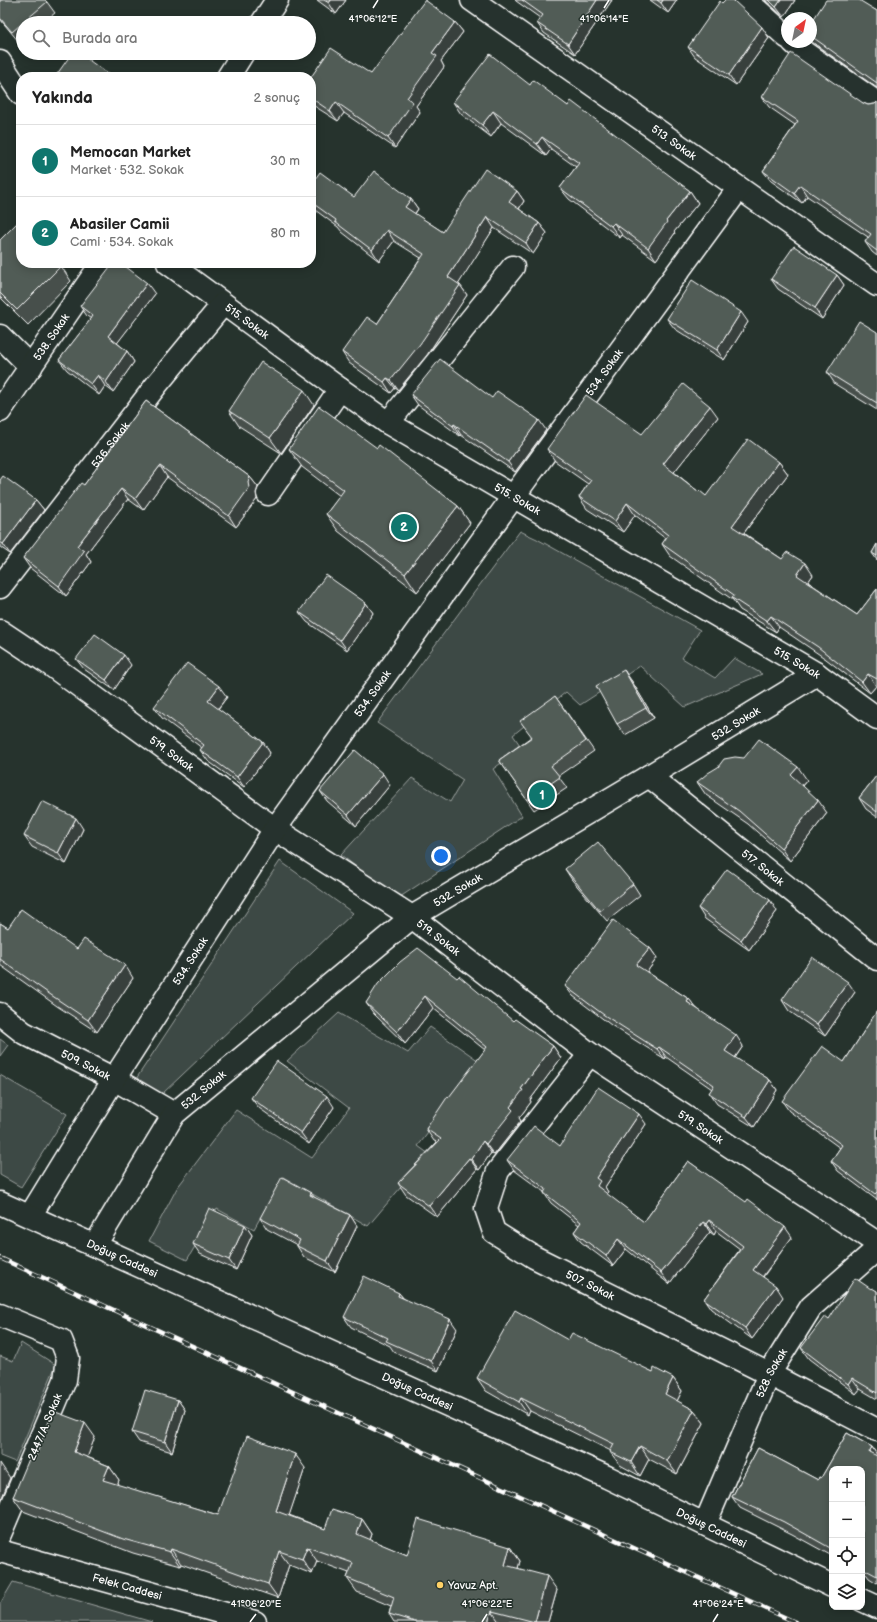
<!DOCTYPE html>
<html lang="tr">
<meta charset="utf-8">
<style>
body{margin:0;font-family:"Balsamiq Sans",sans-serif;background:#f2f2f2;color:#222}
.controls{position:absolute;right:12px;bottom:12px;display:grid;overflow:hidden;border-radius:8px;box-shadow:0 2px 10px #0003}
.controls button{width:36px;height:36px;display:grid;place-items:center;padding:0;border:0;border-bottom:1px solid #e0e0e0;background:#fff;color:#222;font:20px sans-serif}
.compass{position:absolute;left:781px;top:12px;width:36px;height:36px;border-radius:50%;background:#fff;box-shadow:0 2px 10px #0003;rotate:33deg}
.you{position:absolute;left:441px;top:856px;width:14px;height:14px;margin:-10px;border:3px solid #fff;border-radius:50%;background:#1a73e8;box-shadow:0 0 0 6px #1a73e833}
.badge{display:grid;place-items:center;width:26px;height:26px;border-radius:50%;background:#0f766e;color:#fff;font-size:13px;font-weight:700}
.pin{position:absolute;translate:-50% -50%;border:2px solid #fff;box-shadow:0 1px 4px #0006}
.list{margin:0;padding:0;list-style:none}
h2{display:flex;justify-content:space-between;align-items:center;height:52px;margin:0;padding:0 16px;font-size:17px}
h2 small{font-size:13px;font-weight:400;color:#767676}
.list li{display:grid;grid-template-columns:26px 1fr auto;gap:12px;align-items:center;box-sizing:border-box;height:72px;padding:0 16px;border-top:1px solid #e0e0e0}
.list b{display:block;font-size:15px;white-space:nowrap}
.list p{margin:0;font-size:13px;white-space:nowrap;color:#767676}
.list em{font-size:13px;font-style:normal;color:#767676}
.icon{flex:none;width:22px;height:22px;fill:none;stroke:currentColor;stroke-width:2;stroke-linecap:round;stroke-linejoin:round}
.map{position:relative;flex:none;width:877px;height:1622px;overflow:hidden}
.search{position:absolute;background:#fff;box-shadow:0 2px 10px #0003;left:16px;top:16px;width:300px;height:44px;display:flex;align-items:center;gap:10px;box-sizing:border-box;padding:0 14px;border-radius:22px;color:#767676;font-size:15px}
.panel{position:absolute;background:#fff;box-shadow:0 2px 10px #0003;left:16px;top:72px;width:300px;height:196px;border-radius:16px}
.map>svg:first-child{display:block}
.green{fill:#3e4944;stroke:#9ea4a2}
.lines{fill:none;stroke-linecap:round;stroke-linejoin:round}
.street-casing{stroke:#fff;stroke-width:25}
.secondary-casing{stroke:#fff;stroke-width:25}
.street{stroke:#26332d;stroke-width:22}
.secondary{stroke:#26332d;stroke-width:22}
.rail-casing{stroke:#fff;stroke-width:4.5}
.rail{stroke:#26332d;stroke-width:3;stroke-dasharray:9;stroke-linecap:butt}
.wall{fill:#464f4b;stroke:#fff}
.shaded-wall{fill:#39403d;stroke:#fff}
.building{fill:#515c57;stroke:#fff}
.ticks{fill:none;stroke:#fff;stroke-width:1.5}
.poi-dot{fill:#ffd166;stroke:#26332d;stroke-width:1.5}
.labels{text-anchor:middle;dominant-baseline:central;stroke-width:3;stroke-linejoin:round;paint-order:stroke}
.street-label{font-size:11px;fill:#fff;stroke:#26332d}
.poi-label{font-size:11px;fill:#fff;stroke:#26332d;text-anchor:start}
.ticks-label{font-size:10px;text-anchor:middle;fill:#fff;stroke:#26332d;stroke-width:3;stroke-linejoin:round;paint-order:stroke}
</style>
<div class="map">
<svg width="877" height="1622" viewBox="0 0 877 1622">
<rect width="100%" height="100%" fill="#26332d"/>
<filter id="ink" filterUnits="userSpaceOnUse"><feTurbulence type="fractalNoise" baseFrequency=".025" numOctaves="2"/><feDisplacementMap in="SourceGraphic" scale="8" xChannelSelector="R" yChannelSelector="G"/><feConvolveMatrix kernelMatrix="1 2 1 2 8 2 1 2 1" color-interpolation-filters="sRGB"/></filter>
<g filter="url(#ink)">
<path class="green" d="M520 531 537 539 700 630 682 658 715 678 734 658 762 674 685 707 640 666 580 705 566 692 513 735 522 748 493 769 522 816 397 899 341 855 412 778 450 802 463 780 377 723Z
M280 861 353 913 162 1094 136 1079Z
M339 1013 408 1053 430 1027 482 1063 418 1146 429 1154 368 1226 283 1177 254 1229 217 1209 187 1260 149 1241 177 1188 236 1110 312 1158 349 1108 287 1061Z
M0 1039 8 1045 0 1056Z
M0 1075 67 1114 21 1187 0 1175Z
M21 1343 56 1365 15 1462 0 1456V1356L13 1361Z
M13 1582 152 1622H0V1604Z"/>
<g class="lines">
<defs>
<g id="street">
<path id="s1" d="M472 0 877 285"/>
<path d="M746 0 787 37"/>
<path d="M262 23 277 0"/>
<path d="M793 42 805 53 877 103"/>
<path d="M0 62 21 94"/>
<path d="M228 77 243 53"/>
<path id="s2" d="M168 263 340 389 388 423 817 674 877 718"/>
<path d="M0 336 31 367"/>
<path id="s3" d="M0 411 102 263"/>
<path d="M388 423 513 267"/>
<path d="M268 494 340 389"/>
<path id="s4" d="M0 587 158 383 223 304"/>
<path id="s5" d="M0 631 48 663 275 829 412 917 590 1054 877 1243"/>
<path id="s6" d="M649 776 877 959"/>
<path id="s7" d="M0 1014 24 1033 114 1079 174 1114"/>
<path id="s8" d="M590 1054 498 1171 486 1208 494 1232 534 1257 769 1374 877 1430"/>
<path id="s9" d="M30 1216 114 1079 275 829 513 497 739 188"/>
<path id="s10" d="M95 1245 174 1114 412 917 649 776 817 674"/>
<path d="M0 1315 61 1340 68 1358 65 1380 0 1534"/>
<path id="s11" d="M705 1524 769 1374 811 1307 877 1249"/>
</g>
<g id="secondary">
<path id="s12" d="M0 1203 607 1477 832 1586"/>
<path id="s13" d="M0 1551 255 1622"/>
<path d="M862 1600 877 1607"/>
</g>
</defs>
<use href="#street" class="street-casing"/>
<use href="#secondary" class="secondary-casing"/>
<use href="#street" class="street"/>
<use href="#secondary" class="secondary"/>
<defs>
<path id="rail" d="M0 1258 795 1622"/>
</defs>
<use href="#rail" class="rail-casing"/>
<use href="#rail" class="rail"/>
</g>
<path class="wall" d="M0 0 47 2 55 13 42 23H23V39L19 42 0 19Z
M317 0H346L336 14Z
M515 0H612L575 54 544 33 537 23 540 18 516 1Z
M650 0H677L668 13Z
M765 0H795L784 17Z
M864 4 877 11V88L812 42 811 41V23Z
M455 22 463 32 441 61 444 67 416 106 420 112 395 148 344 113 338 121 311 104V77L371 74Z
M769 38 736 85 695 57 688 47Z
M530 85 568 106 690 191 698 203 674 232 675 233 656 260 622 235 620 238 569 199 560 188 576 167 551 149 546 156 501 123 491 137 461 114 453 102Z
M762 97 863 103 868 105 875 104 877 102V256L872 252 865 242 868 237 807 196 802 203 771 181 763 171 795 125 769 107Z
M311 175 315 179 354 197 411 199 418 209 415 214 443 232 517 191 524 201 519 209 539 223 547 233 533 254 494 228 458 284 460 285 467 295 427 355 398 390 395 388 391 393 349 363 342 352 377 324 421 258 394 241 379 261 342 232 338 227 311 207Z
M0 240 61 266 71 281 28 325 0 297Z
M837 275 844 285 822 319 778 289 771 279Z
M155 294 117 343 127 351 134 362 113 392 105 386 99 395 67 370 59 360 91 319 87 316 80 306Z
M667 319 748 322 724 360 675 329Z
M877 332V410L835 384 827 372Z
M411 395 492 398 546 430 515 472 461 435 460 436 418 405Z
M146 401 250 477 258 487 256 493 257 499 236 527 167 477 143 510 128 499 86 554 91 562 66 596 30 568 23 558 84 485Z
M314 405 281 453 239 426 229 411Z
M718 417 674 472 699 492 706 496 779 462 788 474 744 533 782 559 813 575 808 582 857 615 877 589V686H876L870 693 826 659 779 627 776 632 740 610 733 600 670 556 662 544 666 539 635 515 623 532 587 509 579 497 588 484 555 461 547 449 642 434Z
M377 448 458 506 470 523 417 592 338 531 326 514 340 496 302 467 289 449Z
M0 480 36 500 44 510 10 554 0 547Z
M877 544V560L872 553Z
M366 603 373 613 347 650 307 622 299 612Z
M76 659 131 665 114 690 84 669Z
M631 680 654 718 625 735 617 724Z
M555 696 594 751 558 776 567 788 534 810 499 760 531 737Z
M227 697 218 709 263 742 270 753 244 787 208 761 200 750 202 748 162 718 154 707Z
M877 775V817L866 809 859 798Z
M807 780 802 786 827 813 790 861 748 824 706 795 697 782Z
M390 785 356 826 327 801 320 791Z
M83 829 66 864 32 847 24 836Z
M565 869 633 884 640 895 607 921 572 880Z
M698 908 777 911 749 950 705 919Z
M0 923 8 928 77 949 133 978 97 1032 57 1006 0 965Z
M650 948 657 958 647 972 689 999 695 1007 743 1046 735 1058 770 1080 777 1090 754 1127 717 1104 709 1093 712 1089 666 1057 665 1059 611 1025 573 996 565 986Z
M400 962 513 1021 553 1046 561 1058 530 1100 531 1102 519 1118 521 1121 494 1155 491 1153 479 1170 477 1169 437 1217 406 1195 398 1183 437 1142 434 1141 426 1129 485 1050 433 1008 405 1044 374 1014 366 1003Z
M855 992 825 1036 789 1011 782 1000Z
M877 1011V1200L838 1171 831 1161 840 1148 789 1111 782 1101 844 1062Z
M251 1098 334 1107 309 1144 259 1108Z
M646 1124 605 1187 608 1192 606 1194 644 1222 688 1161 792 1237 763 1277 783 1297 752 1339 711 1309 704 1299 740 1249 716 1231 714 1235 710 1232 669 1284 626 1249 613 1266 581 1242 574 1232 579 1225 551 1203 544 1193V1192L514 1170 507 1160 560 1146Z
M315 1198 350 1215 357 1226 335 1272 304 1257 297 1246V1245L267 1229 260 1218Z
M245 1225 252 1235 236 1270 200 1254 193 1244Z
M871 1289 877 1291V1399L860 1389 856 1394 809 1359 801 1348 829 1319Z
M399 1293 403 1298 457 1329 438 1371 394 1352 390 1346 351 1327 344 1317Z
M568 1340 653 1372 673 1378 682 1391 677 1401 694 1410 704 1423 677 1474 649 1459 640 1476 620 1465 610 1452 611 1451 530 1411 528 1415 486 1391 477 1378Z
M178 1400 185 1410 172 1452 139 1442 132 1432Z
M847 1433 872 1447 877 1455V1583L869 1578 867 1575 862 1572V1469H832V1556L792 1534 740 1508 732 1497 758 1448 818 1480 819 1477 821 1478Z
M95 1437 87 1457 109 1466 119 1480 117 1485 218 1515 305 1468 289 1515 325 1529 362 1519 372 1534 370 1540 407 1555 510 1547 520 1561 518 1568 557 1590 548 1622H394L389 1614 391 1606 357 1592 347 1578 349 1573 317 1561 312 1574 289 1565 278 1598 181 1564 180 1566 133 1553 23 1511 13 1497 34 1461Z"/>
<path class="shaded-wall" d="M331 0H346L336 14 329 3Z
M597 0H612L575 54 568 44Z
M663 0H677L668 13 661 3Z
M781 0H795L784 17 776 7Z
M455 22 463 32 441 61 444 67 416 106 420 112 395 148 388 138 407 98 432 53Z
M762 27 769 38 736 85 729 75Z
M108 74 111 77H106Z
M336 102 344 113 338 121 330 111Z
M493 111 501 123 491 137 482 125Z
M542 137 551 149 546 156 537 144Z
M800 185 807 196 802 203 794 193Z
M517 191 524 201 516 213 509 202Z
M690 191 698 203 674 232 675 233 656 260 648 248 666 221Z
M411 199 418 209 412 217 405 207Z
M487 217 494 228 456 288 448 277Z
M539 223 547 233 533 254 526 243Z
M614 223 622 235 620 238 611 226Z
M387 230 394 241 379 261 372 250Z
M837 275 844 285 822 319 815 308Z
M147 283 155 294 115 346 108 336Z
M460 285 467 295 427 355 398 390 391 380Z
M741 312 748 322 724 360 717 350Z
M127 351 134 362 113 392 106 382Z
M98 375 105 386 99 395 91 384Z
M387 378 395 388 391 393 384 382Z
M304 390 314 405 281 453 270 438Z
M710 406 718 417 671 476 663 464Z
M539 420 546 430 515 472 508 462Z
M454 424 461 435 460 436 453 426Z
M779 462 788 474 740 538 732 526Z
M160 466 167 477 143 510 135 499Z
M250 477 258 487 256 493 257 499 236 527 229 516 248 482Z
M121 489 128 499 86 554 91 562 66 596 59 586 77 546Z
M36 500 44 510 10 554 3 544Z
M627 503 635 515 623 532 615 521Z
M458 506 470 523 417 592 405 574Z
M805 563 813 575 805 586 797 575Z
M366 603 373 613 347 650 340 640Z
M771 616 779 627 776 632 767 621Z
M124 655 131 665 114 690 106 680Z
M624 670 631 680 654 718 646 708Z
M868 674 876 686 870 693 862 682Z
M219 686 227 697 215 712 208 701Z
M263 742 270 753 244 787 237 777Z
M798 767 807 780 800 788 791 775Z
M383 774 390 785 356 826 348 815Z
M818 800 827 813 790 861 781 848Z
M76 818 83 829 66 864 58 853Z
M770 900 777 911 749 950 741 940Z
M650 948 657 958 644 976 636 965Z
M125 965 133 978 97 1032 88 1020Z
M848 982 855 992 825 1036 817 1025Z
M425 996 433 1008 405 1044 397 1032Z
M689 999 697 1009 687 1002Z
M736 1035 743 1046 732 1062 725 1051Z
M553 1046 561 1058 530 1100 531 1102 519 1118 521 1121 494 1155 486 1144 510 1107 521 1089Z
M659 1047 666 1057 665 1059 657 1049Z
M770 1080 777 1090 754 1127 746 1117Z
M327 1096 334 1107 309 1144 301 1133Z
M639 1114 646 1124 605 1187 608 1192 604 1197 597 1186 596 1178Z
M483 1141 491 1153 479 1170 471 1159Z
M469 1158 477 1169 437 1217 429 1206Z
M311 1193 319 1203 310 1195Z
M350 1215 357 1226 335 1272 327 1261Z
M709 1220 716 1231 714 1235 706 1224Z
M703 1222 710 1232 669 1284 661 1273Z
M245 1225 252 1235 236 1270 229 1260Z
M785 1227 792 1237 760 1280 753 1270Z
M618 1239 626 1249 613 1266 606 1256Z
M776 1286 783 1297 752 1339 745 1328Z
M399 1293 407 1303 398 1296Z
M450 1319 457 1329 438 1371 431 1361Z
M673 1378 682 1391 674 1407 665 1394Z
M852 1378 860 1389 856 1394 848 1384Z
M521 1398 530 1411 528 1415 519 1402Z
M178 1400 185 1410 172 1452 165 1442Z
M694 1410 704 1423 677 1474 667 1461Z
M85 1423 95 1437 84 1466 74 1452Z
M640 1446 649 1459 640 1476 631 1462Z
M872 1447 877 1455V1463L869 1452Z
M295 1454 305 1468 286 1525 276 1511Z
M0 1463 10 1478 0 1502Z
M109 1466 119 1480 113 1495 103 1480Z
M362 1519 372 1534 367 1549 357 1534Z
M307 1547 317 1561 312 1574 302 1559Z
M510 1547 520 1561 515 1579 505 1565Z
M171 1549 181 1564 180 1566 170 1552Z
M279 1551 289 1565 278 1598 268 1584Z
M547 1576 557 1590 548 1622H535Z
M492 1611 499 1622H488Z"/>
<path class="building" d="M0 0H45L47 2 12 32 0 18Z
M324 0H331L329 3Z
M425 0 455 22 432 53 437 56 407 98 413 102 388 138 336 102 330 111 311 98V77L331 48 371 74Z
M522 0H597L568 44 537 23 543 15Z
M657 0H663L661 3Z
M725 0H733L762 27 729 75 688 47 720 1 722 3Z
M769 0H781L776 7Z
M826 0H859L877 11V83L811 36V23Z
M72 53H79L108 74 106 77H55Z
M791 53 863 103 868 105 875 104 877 102V251L865 242 871 234 800 185 794 193 763 171 798 121 762 97Z
M490 54 530 85 533 80 568 106 571 101 690 191 666 221 667 222 648 248 614 223 611 226 560 188 579 163 542 137 537 144 493 111 482 125 453 102Z
M485 169 517 191 509 202 539 223 526 243 487 217 448 277 460 285 420 344 391 380 387 378 384 382 342 352 367 317 377 324 424 254 387 230 372 250 335 222 336 220 311 202V175L315 179 320 172 354 197 374 171 411 199 405 207 443 232Z
M17 223 21 227V263H58L61 266 17 310 0 293V240Z
M794 246 837 275 815 308 771 279Z
M113 263H121L147 283 108 336 127 351 106 382 98 375 91 384 59 360 93 316 80 306Z
M692 280 741 312 717 350 667 319Z
M859 321 877 332V403L827 372Z
M440 359 492 398 497 391 539 420 508 462 454 424 453 426 411 395Z
M261 362 304 390 270 438 229 411Z
M683 384 710 406 663 464 699 492 700 491 706 496 748 439 779 462 732 526 782 559 787 552 805 563 797 575 857 615 877 589V679L868 674 862 682 818 647 771 616 767 621 732 598 734 595 662 544 668 535 627 503 615 521 579 497 591 480 547 449 586 395 642 434Z
M146 401 250 477 248 482 249 488 229 516 160 466 135 499 121 489 77 546 84 551 59 586 23 558 81 483 84 485Z
M319 406 377 448 379 445 458 506 405 574 326 514 344 490 289 449Z
M3 476 36 500 3 544 0 542V480Z
M877 544V556L872 553Z
M326 575 366 603 340 640 299 612Z
M95 634 124 655 106 680 76 659Z
M187 663 219 686 208 701 263 742 237 777 200 750 204 745 154 707Z
M624 670 646 708 617 724 596 686Z
M555 696 586 741 551 766 560 777 527 800 499 760 532 737 520 721Z
M759 739 798 767 791 775 818 800 781 848 739 811 697 782 708 773 718 767 724 759 735 757 744 758Z
M355 750 383 774 348 815 320 791Z
M877 775V812L859 798Z
M42 801 76 818 58 853 24 836Z
M598 842 633 884 600 911 565 869Z
M727 869 770 900 741 940 698 908Z
M21 909 77 949 84 939 125 965 88 1020 48 993 0 959V923L8 928Z
M613 920 650 948 636 965 689 999 687 1002 736 1035 725 1051 770 1080 746 1117 709 1093 714 1085 659 1047 657 1049 604 1015 565 986Z
M418 948 457 978 459 976 513 1021 515 1019 553 1046 521 1089 523 1090 510 1107 513 1110 486 1144 483 1141 471 1159 469 1158 429 1206 398 1183 441 1139 426 1129 448 1096 449 1097 487 1047 425 996 397 1032 366 1003 378 984 400 962Z
M812 957 848 982 817 1025 782 1000Z
M877 1011V1145L876 1147H877V1192L875 1194 831 1161 842 1145 782 1101 822 1046 844 1062Z
M277 1061 327 1096 301 1133 251 1098Z
M598 1087 639 1114 596 1178 600 1181 597 1186 644 1222 688 1161 746 1202 748 1199 785 1227 753 1270 776 1286 745 1328 704 1299 743 1246 709 1220 706 1224 703 1222 661 1273 618 1239 606 1256 574 1232 581 1222 544 1193 546 1189 507 1160 534 1126 560 1146Z
M282 1177 311 1193 310 1195 350 1215 327 1261 297 1246 300 1240 260 1218Z
M209 1208 245 1225 229 1260 193 1244Z
M364 1276 399 1293 398 1296 450 1319 431 1361 386 1341 388 1338 344 1317Z
M855 1278 871 1289 872 1288 877 1291V1393L852 1378 848 1384 801 1348 825 1316 829 1319Z
M515 1310 568 1340 572 1333 653 1372 654 1368 673 1378 665 1394 694 1410 667 1461 640 1446 631 1462 610 1452 614 1444 521 1398 519 1402 477 1378Z
M145 1390 178 1400 165 1442 132 1432Z
M53 1411 85 1423 74 1452 109 1466 103 1480 218 1515 247 1436 295 1454 276 1511 325 1529 332 1509 362 1519 357 1534 407 1555 418 1519 510 1547 505 1565 547 1576 535 1622 492 1611 488 1622H415L389 1614 394 1597 347 1578 353 1563 307 1547 302 1559 279 1551 268 1584 171 1549 170 1552 123 1539 13 1497 29 1459 34 1461Z
M847 1433 872 1447 869 1452 877 1456V1576L862 1568V1469H832V1549L784 1522 732 1497 758 1448 818 1480 819 1477 821 1478Z"/>
</g>
<path class="ticks" d="M373 8 378 0M604 8 609 0M250 1622 256 1614M482 1622 487 1614M713 1622 718 1614"/>
<circle class="poi-dot" cx="440" cy="1585" r="4"/>
<g class="labels">
<g class="street-label">
<text stroke="none"><textPath href="#s1" startOffset="247">513. Sokak</textPath></text>
<text stroke="none"><textPath href="#s2" startOffset="98">515. Sokak</textPath></text>
<text stroke="none"><textPath href="#s3" startOffset="90">538. Sokak</textPath></text>
<text stroke="none"><textPath href="#s9" startOffset="1021">534. Sokak</textPath></text>
<text stroke="none"><textPath href="#s4" startOffset="180">536. Sokak</textPath></text>
<text stroke="none"><textPath href="#s2" startOffset="422">515. Sokak</textPath></text>
<text stroke="none"><textPath href="#s2" startOffset="746">515. Sokak</textPath></text>
<text stroke="none"><textPath href="#s9" startOffset="625">534. Sokak</textPath></text>
<text stroke="none"><textPath href="#s10" startOffset="839">532. Sokak</textPath></text>
<text stroke="none"><textPath href="#s5" startOffset="211">519. Sokak</textPath></text>
<text stroke="none"><textPath href="#s6" startOffset="146">517. Sokak</textPath></text>
<text stroke="none"><textPath href="#s10" startOffset="515">532. Sokak</textPath></text>
<text stroke="none"><textPath href="#s5" startOffset="535">519. Sokak</textPath></text>
<text stroke="none"><textPath href="#s9" startOffset="301">534. Sokak</textPath></text>
<text stroke="none"><textPath href="#s7" startOffset="100">509. Sokak</textPath></text>
<text stroke="none"><textPath href="#s10" startOffset="191">532. Sokak</textPath></text>
<text stroke="none"><textPath href="#s5" startOffset="859">519. Sokak</textPath></text>
<text stroke="none"><textPath href="#s12" startOffset="134">Doğuş Caddesi</textPath></text>
<text stroke="none"><textPath href="#s8" startOffset="323">507. Sokak</textPath></text>
<text stroke="none"><textPath href="#s11" startOffset="165">528. Sokak</textPath></text>
<text stroke="none"><textPath href="#s12" startOffset="458">Doğuş Caddesi</textPath></text>
<text transform="translate(45 1427) rotate(-67)">2447/A. Sokak</text>
<text stroke="none"><textPath href="#s12" startOffset="782">Doğuş Caddesi</textPath></text>
<text stroke="none"><textPath href="#s13" startOffset="132">Felek Caddesi</textPath></text>
</g>
<g class="poi-label">
<text x="448" y="1585">Yavuz Apt.</text>
</g>
</g>
<g class="ticks-label">
<text x="373" y="22">41°06'12"E</text>
<text x="604" y="22">41°06'14"E</text>
<text x="256" y="1607">41°06'20"E</text>
<text x="487" y="1607">41°06'22"E</text>
<text x="718" y="1607">41°06'24"E</text>
</g>
</svg>
<div class="controls">
<button>+</button>
<button>−</button>
<button><svg class="icon" aria-label="locate" viewBox="0 0 24 24"><circle cx="12" cy="12" r="6"/><path d="M12 2v4M12 18v4M2 12h4M18 12h4"/></svg></button>
<button><svg class="icon" aria-label="layers" viewBox="0 0 24 24"><path d="M12 4l9 5-9 5-9-5zM3 14l9 5 9-5"/></svg></button>
</div>
<svg class="compass" viewBox="-18 -18 36 36"><path d="M0-13l5 13h-10z" fill="#e53935"/><path d="M0 13l5-13h-10z" fill="#767676"/></svg>
<div class="you"></div>
<div class="pin badge" style="left:542px;top:795px">1</div>
<div class="pin badge" style="left:404px;top:527px">2</div>
<div class="search"><svg class="icon" aria-label="search" viewBox="0 0 24 24"><circle cx="10" cy="10" r="6"/><path d="M15 15l6 6"/></svg>Burada ara</div>
<section class="panel">
<h2>Yakında<small>2 sonuç</small></h2>
<ul class="list">
<li><span class="badge">1</span><div><b>Memocan Market</b><p>Market · 532. Sokak</p></div><em>30 m</em></li>
<li><span class="badge">2</span><div><b>Abasiler Camii</b><p>Cami · 534. Sokak</p></div><em>80 m</em></li>
</ul>
</section>
</div>
